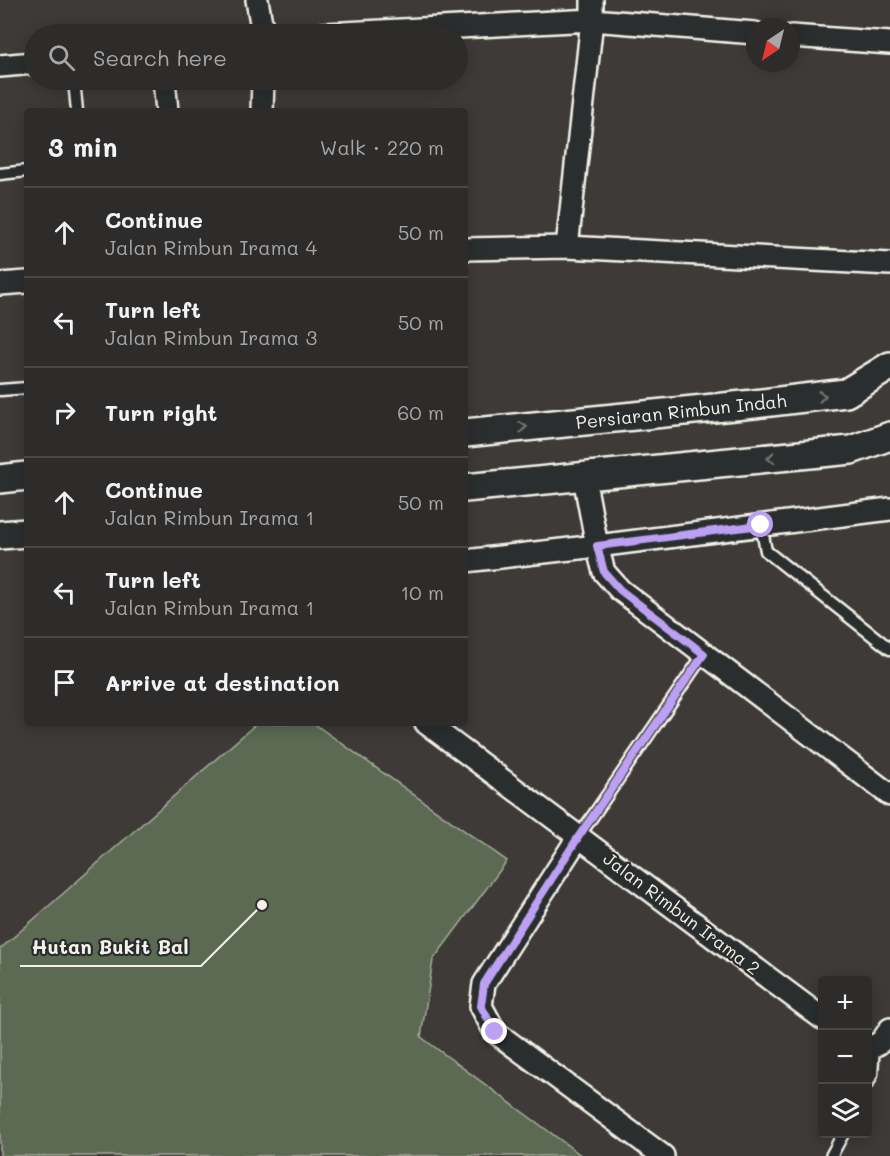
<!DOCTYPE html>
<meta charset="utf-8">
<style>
body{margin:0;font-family:Mali,sans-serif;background:#363432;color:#f1f3f6}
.controls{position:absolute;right:18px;bottom:18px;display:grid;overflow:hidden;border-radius:6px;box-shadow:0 3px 15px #0003}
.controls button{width:54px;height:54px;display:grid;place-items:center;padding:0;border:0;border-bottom:2px solid #494847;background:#2e2c2a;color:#f1f3f6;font:30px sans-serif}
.compass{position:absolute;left:746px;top:18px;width:54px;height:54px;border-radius:50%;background:#2e2c2a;box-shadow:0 3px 15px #0003;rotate:215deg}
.stop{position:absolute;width:18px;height:18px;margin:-14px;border:4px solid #bca0f2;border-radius:50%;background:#fff}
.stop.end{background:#bca0f2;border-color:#fff;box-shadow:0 2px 6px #0008}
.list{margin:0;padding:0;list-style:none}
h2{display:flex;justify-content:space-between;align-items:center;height:78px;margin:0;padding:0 24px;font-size:26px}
h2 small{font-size:20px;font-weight:400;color:#a7a7a8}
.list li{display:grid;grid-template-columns:39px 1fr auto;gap:18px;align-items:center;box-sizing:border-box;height:90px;padding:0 24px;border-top:2px solid #494847}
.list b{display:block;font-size:22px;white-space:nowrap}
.list p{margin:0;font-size:20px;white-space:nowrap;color:#a7a7a8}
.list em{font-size:20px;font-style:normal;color:#a7a7a8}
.icon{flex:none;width:33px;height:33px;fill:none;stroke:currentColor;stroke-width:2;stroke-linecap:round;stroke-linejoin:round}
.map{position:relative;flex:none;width:890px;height:1156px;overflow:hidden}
.search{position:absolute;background:#2e2c2a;box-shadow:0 3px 15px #0003;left:24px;top:24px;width:444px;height:66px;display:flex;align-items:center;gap:15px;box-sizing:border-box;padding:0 21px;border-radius:33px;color:#a7a7a8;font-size:22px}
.panel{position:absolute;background:#2e2c2a;box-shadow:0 3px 15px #0003;left:24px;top:108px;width:444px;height:618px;border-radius:6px}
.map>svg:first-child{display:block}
.green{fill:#5c6a52;stroke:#a8ae9d;stroke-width:1.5}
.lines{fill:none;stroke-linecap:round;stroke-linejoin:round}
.service-casing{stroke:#f4f1e8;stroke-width:15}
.minor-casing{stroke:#f4f1e8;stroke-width:26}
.tertiary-casing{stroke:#f4f1e8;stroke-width:32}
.service{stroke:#2a2d2e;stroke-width:10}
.minor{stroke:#2a2d2e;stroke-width:21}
.tertiary{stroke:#2a2d2e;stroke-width:27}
.oneway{stroke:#71726f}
.route{stroke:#bca0f2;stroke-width:8}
.labels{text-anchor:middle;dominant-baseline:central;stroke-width:4.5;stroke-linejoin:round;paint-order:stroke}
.street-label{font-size:18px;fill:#f4f1e8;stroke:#2a2d2e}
.leader{fill:none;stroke:#f4f1e8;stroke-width:2}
.callout-dot{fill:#f4f1e8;stroke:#2a2d2e;stroke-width:2}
.callout-label{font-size:20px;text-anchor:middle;font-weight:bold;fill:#f4f1e8;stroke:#2a2d2e;stroke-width:4.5;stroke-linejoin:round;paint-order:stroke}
</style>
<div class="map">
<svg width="890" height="1156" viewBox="0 0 890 1156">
<rect width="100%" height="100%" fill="#3d3a38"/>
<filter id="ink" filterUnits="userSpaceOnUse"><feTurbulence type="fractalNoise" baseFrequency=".0167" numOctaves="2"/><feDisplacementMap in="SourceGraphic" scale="12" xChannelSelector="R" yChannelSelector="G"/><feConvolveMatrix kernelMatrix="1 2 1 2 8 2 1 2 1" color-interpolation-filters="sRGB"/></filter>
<g filter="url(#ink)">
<path class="green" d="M257 723H313L507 861 433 960 421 1037 582 1156H0V949Z"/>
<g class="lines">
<defs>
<path id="service" d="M74 80 77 111
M0 174 27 171
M0 390 27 388
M761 525 766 551 890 649
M579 836 704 654
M868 1083 872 1074 874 1047
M831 1156 843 1134"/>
<path id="minor" d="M257 0 263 34
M324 34 592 20 755 33
M791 36 890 43
M0 66 34 63
M164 80 167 111
M262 111 263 80
M567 247 592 20V0
M465 249 567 247 890 264
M0 284 27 282
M584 477 597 546 604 572 620 590 890 795
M465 561 597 546 890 509
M426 723 822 1018
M579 836 484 984 481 1006 495 1032 663 1156
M868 1046C879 1047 884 1039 890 1029"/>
<path id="tertiary" d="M465 433 754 404 846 393 890 366
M0 479 27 476
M465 488 851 450 890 436
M0 535 27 533"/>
</defs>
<use href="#service" class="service-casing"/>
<use href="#minor" class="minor-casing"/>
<use href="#tertiary" class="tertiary-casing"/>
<use href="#service" class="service"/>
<use href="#minor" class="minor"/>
<use href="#tertiary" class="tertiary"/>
</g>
<defs><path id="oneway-chevron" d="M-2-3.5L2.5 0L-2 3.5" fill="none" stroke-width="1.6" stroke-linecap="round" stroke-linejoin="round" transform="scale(1.5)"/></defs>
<g class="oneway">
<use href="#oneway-chevron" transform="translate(822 396) rotate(-7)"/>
<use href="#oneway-chevron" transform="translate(523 427) rotate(-5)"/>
<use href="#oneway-chevron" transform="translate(771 458) rotate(174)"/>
</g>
</g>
<g class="lines" filter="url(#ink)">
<path class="route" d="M495 1032 481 1006 484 984 579 836 704 654 620 590 604 572 597 546 761 525"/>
</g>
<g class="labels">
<g class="street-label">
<text transform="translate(681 411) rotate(-6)">Persiaran Rimbun Indah</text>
<text transform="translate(682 913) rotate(37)">Jalan Rimbun Irama 2</text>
</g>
</g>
<path class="leader" d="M262 905L201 966H20"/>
<circle class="callout-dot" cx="262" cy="905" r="6"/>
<g class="callout-label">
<text x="110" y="954">Hutan Bukit Bal</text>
</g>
</svg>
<div class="controls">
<button>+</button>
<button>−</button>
<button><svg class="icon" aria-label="layers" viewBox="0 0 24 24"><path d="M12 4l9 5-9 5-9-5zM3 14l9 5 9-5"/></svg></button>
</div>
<svg class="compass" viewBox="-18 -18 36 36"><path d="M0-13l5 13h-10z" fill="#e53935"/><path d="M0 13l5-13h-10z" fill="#a7a7a8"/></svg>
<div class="stop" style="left:761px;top:525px"></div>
<div class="stop end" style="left:495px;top:1032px"></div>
<div class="search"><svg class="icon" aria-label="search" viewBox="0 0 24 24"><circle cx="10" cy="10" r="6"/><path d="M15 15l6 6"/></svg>Search here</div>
<section class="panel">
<h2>3 min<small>Walk · 220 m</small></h2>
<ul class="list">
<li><svg class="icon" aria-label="ahead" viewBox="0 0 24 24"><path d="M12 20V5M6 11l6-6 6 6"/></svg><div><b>Continue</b><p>Jalan Rimbun Irama 4</p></div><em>50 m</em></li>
<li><svg class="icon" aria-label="left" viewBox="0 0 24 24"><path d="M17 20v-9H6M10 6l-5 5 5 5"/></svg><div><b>Turn left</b><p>Jalan Rimbun Irama 3</p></div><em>50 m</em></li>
<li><svg class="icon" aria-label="right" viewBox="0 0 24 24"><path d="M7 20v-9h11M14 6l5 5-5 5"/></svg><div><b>Turn right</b></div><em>60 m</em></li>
<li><svg class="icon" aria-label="ahead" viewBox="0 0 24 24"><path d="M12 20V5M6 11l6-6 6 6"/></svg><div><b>Continue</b><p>Jalan Rimbun Irama 1</p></div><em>50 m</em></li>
<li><svg class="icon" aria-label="left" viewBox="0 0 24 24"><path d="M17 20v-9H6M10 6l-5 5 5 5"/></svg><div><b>Turn left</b><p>Jalan Rimbun Irama 1</p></div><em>10 m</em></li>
<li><svg class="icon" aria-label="arrive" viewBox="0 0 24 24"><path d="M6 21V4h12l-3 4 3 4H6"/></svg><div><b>Arrive at destination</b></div></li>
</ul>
</section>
</div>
